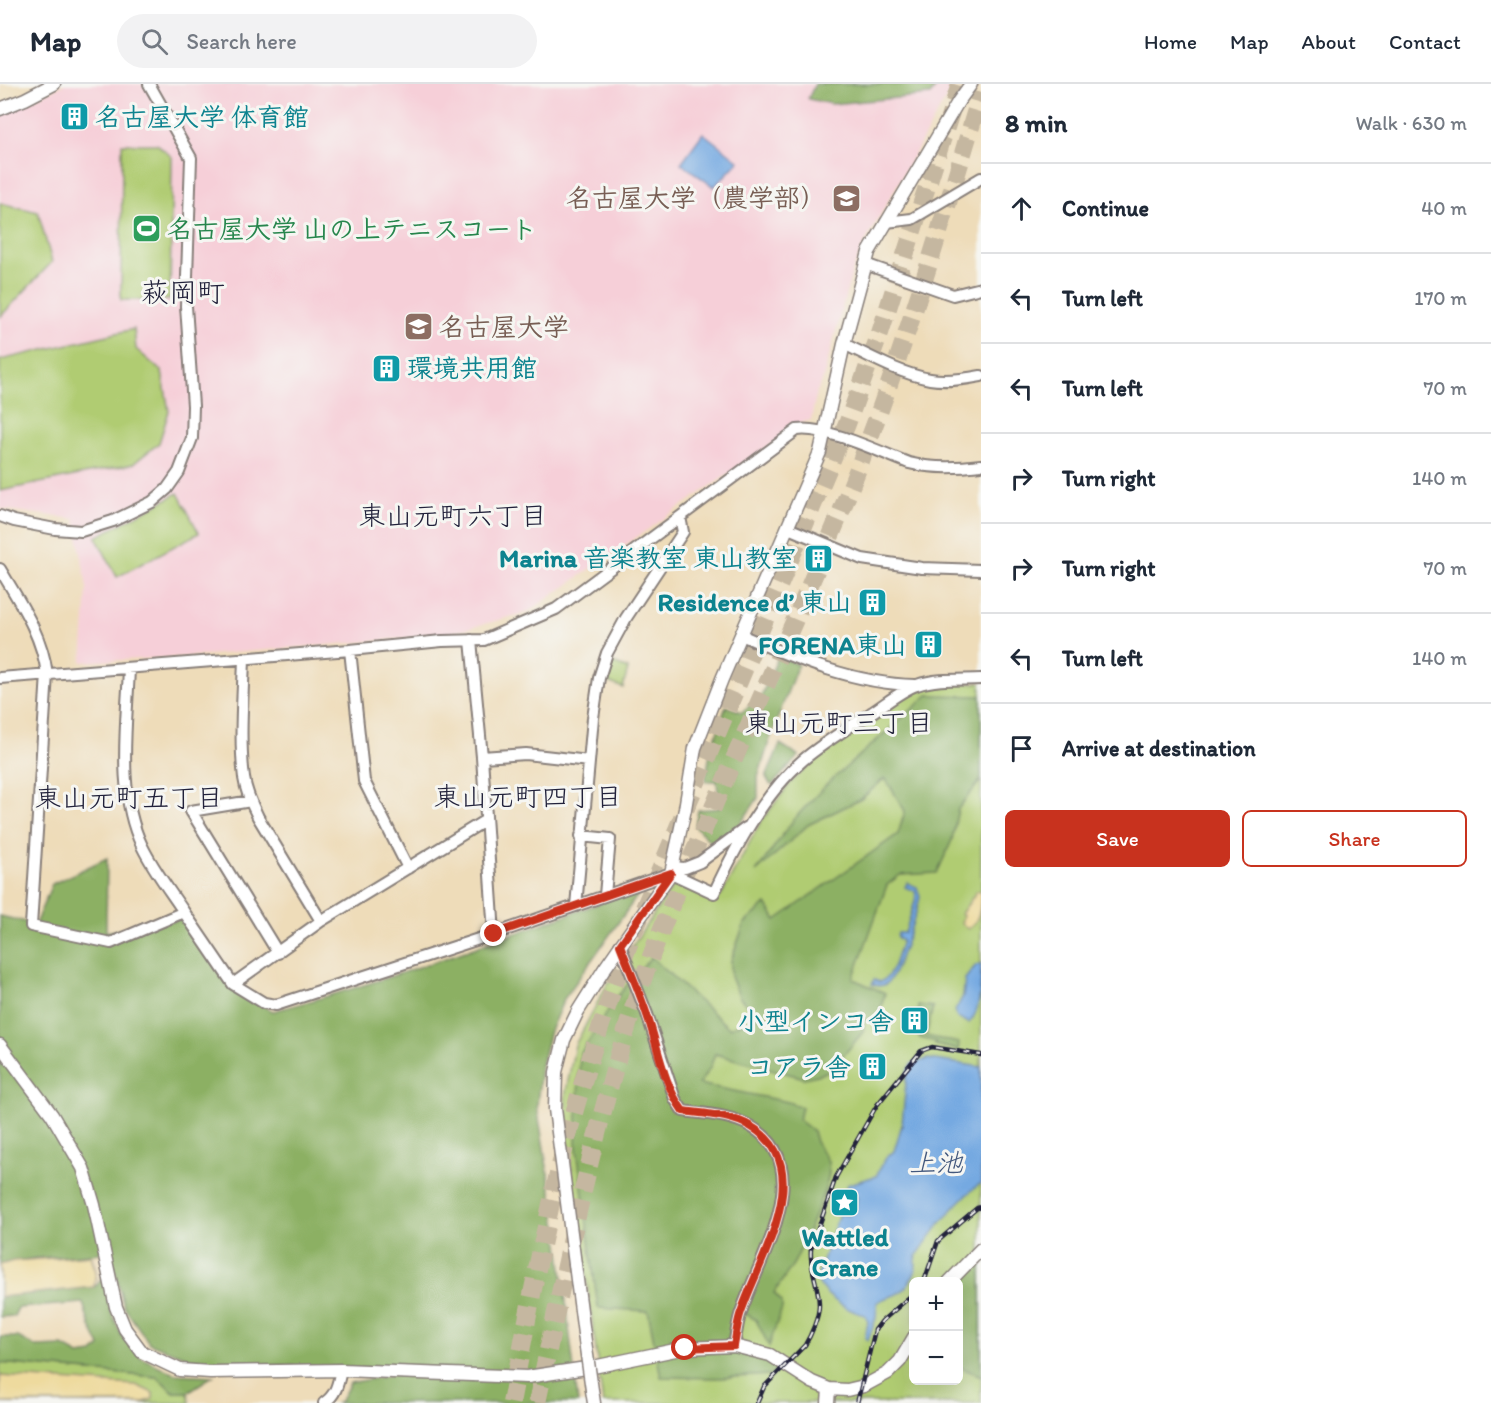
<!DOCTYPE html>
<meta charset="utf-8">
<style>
body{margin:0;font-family:Itim,"Klee One",sans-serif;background:#f2f2f3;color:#1f2937}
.controls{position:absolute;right:18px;bottom:18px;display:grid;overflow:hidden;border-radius:9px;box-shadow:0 6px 24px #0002}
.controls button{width:54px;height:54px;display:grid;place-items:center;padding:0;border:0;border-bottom:2px solid #e0e1e3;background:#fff;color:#1f2937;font:30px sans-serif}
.stop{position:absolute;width:18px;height:18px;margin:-14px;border:4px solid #c8321e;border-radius:50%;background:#fff}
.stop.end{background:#c8321e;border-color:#fff;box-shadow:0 2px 6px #0008}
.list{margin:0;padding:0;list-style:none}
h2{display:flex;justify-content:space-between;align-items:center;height:78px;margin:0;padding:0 24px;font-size:26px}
h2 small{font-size:20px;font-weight:400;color:#747a83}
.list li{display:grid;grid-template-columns:39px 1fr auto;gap:18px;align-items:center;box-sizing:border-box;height:90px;padding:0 24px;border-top:2px solid #e0e1e3}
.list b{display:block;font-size:22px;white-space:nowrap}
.list em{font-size:20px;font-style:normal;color:#747a83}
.actions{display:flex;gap:12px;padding:18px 24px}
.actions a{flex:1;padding:14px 0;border:2px solid #c8321e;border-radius:9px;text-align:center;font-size:21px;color:#c8321e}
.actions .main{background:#c8321e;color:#fff}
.icon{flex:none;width:33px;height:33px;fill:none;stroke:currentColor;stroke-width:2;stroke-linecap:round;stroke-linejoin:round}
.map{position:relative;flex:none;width:981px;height:1319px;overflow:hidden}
header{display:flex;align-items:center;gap:36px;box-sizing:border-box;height:84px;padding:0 30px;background:#fff;border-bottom:2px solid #e0e1e3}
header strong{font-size:28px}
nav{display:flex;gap:33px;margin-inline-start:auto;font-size:21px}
.search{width:420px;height:54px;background:#f2f2f3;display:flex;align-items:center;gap:15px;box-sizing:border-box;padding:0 21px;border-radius:33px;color:#747a83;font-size:22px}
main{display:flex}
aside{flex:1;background:#fff}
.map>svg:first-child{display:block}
.built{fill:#f6cfd8}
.green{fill:#b0cc72;stroke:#697756;stroke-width:1.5;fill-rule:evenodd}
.forest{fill:#8cb064;stroke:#576950;stroke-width:1.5}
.sand{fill:#eeda9e;stroke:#887e6c;stroke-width:1.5}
.water{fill:#74a9e1;stroke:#4b668e;stroke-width:1.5}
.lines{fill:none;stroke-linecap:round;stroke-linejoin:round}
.motorway-tunnel{stroke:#c5b7a0;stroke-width:18;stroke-dasharray:18 9;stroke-linecap:butt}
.minor-casing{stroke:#887f7a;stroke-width:14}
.tertiary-casing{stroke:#887f7a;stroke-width:15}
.minor{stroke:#fff;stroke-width:10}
.tertiary{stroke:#fff;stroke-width:12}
.rail-casing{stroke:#22223b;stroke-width:4.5}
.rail{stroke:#f6f6f2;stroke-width:2;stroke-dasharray:7;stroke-linecap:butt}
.tertiary-bridge-casing{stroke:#887f7a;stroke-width:15;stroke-linecap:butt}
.tertiary-bridge{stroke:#fff;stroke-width:12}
.route{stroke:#c8321e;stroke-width:8}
.labels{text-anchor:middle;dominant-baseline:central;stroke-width:6;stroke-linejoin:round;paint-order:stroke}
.culture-label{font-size:26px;font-weight:bold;fill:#0d838f;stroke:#f6f6f2;text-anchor:end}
.education-label{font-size:26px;font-weight:bold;fill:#785e54;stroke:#f6f6f2;text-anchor:end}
.leisure-label{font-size:26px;font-weight:bold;fill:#27864d;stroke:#f6f6f2;text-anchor:start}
.neighbourhood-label{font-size:27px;fill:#22223b;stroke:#f6f6f2}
.water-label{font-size:27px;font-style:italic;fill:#43587d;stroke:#f6f6f2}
.quarter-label{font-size:28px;fill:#22223b;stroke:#f6f6f2}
</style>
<header>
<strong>Map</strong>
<div class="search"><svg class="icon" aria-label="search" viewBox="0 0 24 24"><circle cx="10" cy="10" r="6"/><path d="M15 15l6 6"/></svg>Search here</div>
<nav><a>Home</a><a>Map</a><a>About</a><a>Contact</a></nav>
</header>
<main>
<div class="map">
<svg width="981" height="1319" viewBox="0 0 981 1319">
<rect width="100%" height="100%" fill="#f6f6f2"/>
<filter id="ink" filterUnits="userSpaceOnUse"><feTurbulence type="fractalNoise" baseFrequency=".0167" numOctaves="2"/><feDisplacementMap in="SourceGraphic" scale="12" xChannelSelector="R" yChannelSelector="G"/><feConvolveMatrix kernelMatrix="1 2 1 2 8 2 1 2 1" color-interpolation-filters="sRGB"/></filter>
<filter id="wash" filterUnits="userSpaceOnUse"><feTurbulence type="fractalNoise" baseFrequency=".008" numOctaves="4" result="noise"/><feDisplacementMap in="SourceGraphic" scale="24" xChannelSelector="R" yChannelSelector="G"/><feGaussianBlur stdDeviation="1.35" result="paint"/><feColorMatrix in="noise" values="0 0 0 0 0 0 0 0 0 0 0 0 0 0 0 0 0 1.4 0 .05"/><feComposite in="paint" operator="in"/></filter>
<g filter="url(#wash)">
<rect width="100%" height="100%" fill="#eedcb9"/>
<path class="built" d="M65 0H954L863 162 852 188 822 298 817 307 811 336 804 338 528 528 444 551 183 573 82 578 87 504 75 435 0 425V31Z"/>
<path class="green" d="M122 60H157L172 73 170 216H121Z
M0 119 38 128 52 178 0 233Z
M134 245 136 265 162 288 169 327 159 359 133 380 0 407V276Z
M178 409 199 449 117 493 96 453Z
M608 577 628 585 623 604 603 596Z
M981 599V1319H603L568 1056 565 1012 575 961 608 899 618 892 636 856 674 801 711 812H721L760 739 791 698 815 676 878 627 928 601ZM914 1198H958V1296H914Z
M0 1279 157 1293 174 1308H188L190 1319H0Z"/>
<path class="forest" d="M815 0H935L937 2 930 11 832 20 808 15Z
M778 573 798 580 770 655 758 693V714L741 739 713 761 695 742 698 726 719 724 717 697H705L710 670 726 622 742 628 761 612Z
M928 611 981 612V696L958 725 952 756 937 789 900 791 887 801 853 895 885 909 877 938 865 936 863 948 833 984 822 990 804 994 715 970 710 984 699 1000 788 1018 802 1023 799 1036 813 1047 816 1058 828 1077 829 1090 826 1103 805 1156 794 1179 774 1209 782 1218V1224L769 1262 756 1236 740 1226 731 1241 727 1267C750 1267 760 1271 781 1282L770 1291 719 1294 661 1293 648 1227 598 1224 576 1058 580 970 616 914 651 873 729 944 759 933 740 914 731 893V877L744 840 766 820 776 836 898 750 905 727 885 694 861 715 808 741 756 788 794 735 826 701Z
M780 660 799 672 773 700H770L766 693Z
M107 774 106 848 184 835 234 908 273 927C391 897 505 852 620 812L645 801 564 915 550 947 541 981 537 1022 557 1143 578 1319H337L341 1316 350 1299 403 1289 383 1286 203 1279 149 1259 124 1223 110 1167C74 1175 35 1170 0 1181V832L35 840 52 800Z
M918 921 933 923 926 952 959 959 958 966 935 961 936 958 920 954 916 947Z
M981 1174V1292L959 1283V1202Z
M102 1193 111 1228 122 1252 142 1274 175 1290 213 1292 188 1308H174L157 1293 0 1279V1253H18L36 1263 63 1262 79 1271 93 1269 100 1262 90 1242 83 1219 18 1224 14 1232 0 1233V1213L94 1203 98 1200Z"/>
<path class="sand" d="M977 807H981C981 822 980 838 968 845L961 839 963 832 961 830Z
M91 1171 96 1188 94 1203 0 1213V1181L13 1177Z
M0 1292 136 1301 153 1309V1315L141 1319H0Z"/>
<path class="water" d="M703 49 739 77 714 103 681 79Z
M907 799 917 803 920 813C917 827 896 894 886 900 881 903 877 902 872 900L874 896 880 898C894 892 897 870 902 857L897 853 898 849H905L916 814 915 807 905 803Z
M981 880C981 899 981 928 969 939L957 933 955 927 963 912 965 895 976 881Z
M928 975 981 983V1099C956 1117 935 1145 918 1170 914 1175 917 1182 915 1188 914 1193 908 1200 905 1204 897 1214 885 1211 877 1219L876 1234 868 1256 865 1254 868 1238 865 1231C848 1227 821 1211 817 1194L839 1130 849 1131 856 1123 857 1113 846 1103 849 1100 876 1092 886 1074 894 1067 902 1041 907 988 911 980Z"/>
</g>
<g filter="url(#ink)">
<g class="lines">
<path class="motorway-tunnel" d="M511 1319C530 1222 547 1124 574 1029 590 972 609 916 629 860L847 340 880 249 960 0
M537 1319C569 1166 599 1014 653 867 671 820 692 773 712 726 755 626 800 526 842 425 897 290 939 150 981 9"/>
<defs>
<path id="minor" d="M886 138 912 135 981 94
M865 180 953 211 981 204
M844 260C871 273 901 290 930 295 947 298 965 295 981 292
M0 432 14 437 55 445 81 447 113 437 152 418 167 405 179 388 192 354 193 322 186 222 191 74 149 0
M788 444 862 475 922 484 981 486
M0 485C20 519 42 550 47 590L31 842 111 859 184 828 233 900 264 919 276 921 494 850 671 789 714 809C736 762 763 711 803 676 823 659 848 644 871 629 884 621 903 605 917 601 937 594 960 596 981 595
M741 551C796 575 855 600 915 601
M471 556 482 673 494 850
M350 566 364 697 408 784
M244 574C243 613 239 655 244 694 246 708 252 721 258 733L321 837
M129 584C127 642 116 707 142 762 153 785 170 807 184 828
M0 594 350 566 442 557 484 556 556 525 797 346C827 342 879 368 909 379 933 385 957 384 981 381
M482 673 526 670 589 677
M251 717 191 727 278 869
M581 752 610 755 605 811
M672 783 685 784 700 778 746 744
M576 822 593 634 599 594 607 569 626 534 683 448 680 433
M620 861 647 930 675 1015 683 1027C705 1030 731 1031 750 1042 821 1082 757 1177 740 1231 737 1241 736 1252 734 1262
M233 900 321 837 486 736
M324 1319C336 1311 338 1300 341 1286"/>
<path id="tertiary" d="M0 25 25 15 54 0
M0 961 52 1031 83 1084 94 1121 116 1223 125 1245 142 1268 180 1286 210 1288 341 1286 527 1293 593 1283 685 1264 734 1262 770 1271 812 1298 829 1305 847 1306 864 1302 888 1289 900 1277 914 1253
M949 1198 981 1165
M584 1250 555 1025 556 988 564 956 578 927 605 884 671 789 685 725 695 664 722 595 820 368 844 260 869 168 958 18 971 0
M592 1306 594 1319
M828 1319 829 1305"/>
</defs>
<use href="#minor" class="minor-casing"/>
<use href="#tertiary" class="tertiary-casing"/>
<use href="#minor" class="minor"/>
<use href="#tertiary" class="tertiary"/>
<defs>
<path id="rail" d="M924 1198 938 1157 977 1124 981 1123
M757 1319 764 1303 805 1261C811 1251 819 1233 819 1221 819 1201 809 1184 811 1165L836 1093 877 1021 921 967 932 963 981 971
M857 1319 875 1246 882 1237 914 1209"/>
</defs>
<use href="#rail" class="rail-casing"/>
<use href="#rail" class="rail"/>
<defs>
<path id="tertiary-bridge" d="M584 1250 592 1306"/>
</defs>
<use href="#tertiary-bridge" class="tertiary-bridge-casing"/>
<use href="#tertiary-bridge" class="tertiary-bridge"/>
</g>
</g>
<g class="lines" filter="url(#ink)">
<path class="route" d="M494 850 671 789 620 861C629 884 639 907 647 931 658 962 663 1000 683 1027 705 1030 731 1031 750 1042 821 1082 757 1178 740 1231 737 1241 736 1252 734 1262L685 1264"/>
</g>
<defs>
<symbol id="building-square" viewBox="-11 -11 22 22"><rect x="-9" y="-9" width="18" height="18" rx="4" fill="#0f9aa8" stroke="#f6f6f2"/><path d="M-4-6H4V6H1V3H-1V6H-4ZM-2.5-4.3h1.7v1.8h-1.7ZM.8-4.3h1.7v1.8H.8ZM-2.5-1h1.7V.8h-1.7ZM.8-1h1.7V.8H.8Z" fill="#fff"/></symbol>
<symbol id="university-square" viewBox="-11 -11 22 22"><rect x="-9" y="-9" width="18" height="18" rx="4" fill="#8d6e63" stroke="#f6f6f2"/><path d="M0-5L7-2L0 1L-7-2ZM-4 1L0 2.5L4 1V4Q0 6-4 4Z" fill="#fff"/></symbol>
<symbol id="stadium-square" viewBox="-11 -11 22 22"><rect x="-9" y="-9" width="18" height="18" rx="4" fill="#2e9e5b" stroke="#f6f6f2"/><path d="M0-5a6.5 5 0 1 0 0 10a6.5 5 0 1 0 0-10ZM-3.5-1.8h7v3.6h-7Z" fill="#fff"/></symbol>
<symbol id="sight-square" viewBox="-11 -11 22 22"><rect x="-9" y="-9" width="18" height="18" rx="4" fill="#0f9aa8" stroke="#f6f6f2"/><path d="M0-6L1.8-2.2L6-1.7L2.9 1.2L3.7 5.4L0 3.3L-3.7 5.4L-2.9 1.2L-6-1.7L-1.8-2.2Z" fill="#fff"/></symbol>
</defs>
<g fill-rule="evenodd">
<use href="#building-square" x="58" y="16" width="33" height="33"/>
<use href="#university-square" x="830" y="98" width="33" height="33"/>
<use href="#stadium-square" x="130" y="128" width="33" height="33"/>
<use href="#university-square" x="402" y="226" width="33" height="33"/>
<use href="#building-square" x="370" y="268" width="33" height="33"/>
<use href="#building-square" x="802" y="458" width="33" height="33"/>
<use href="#building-square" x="856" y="502" width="33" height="33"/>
<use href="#building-square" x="912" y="544" width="33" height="33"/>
<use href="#building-square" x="898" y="920" width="33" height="33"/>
<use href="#building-square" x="856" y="966" width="33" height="33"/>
<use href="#sight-square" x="828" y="1102" width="33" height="33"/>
</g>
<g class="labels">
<g class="culture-label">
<text x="95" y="33" text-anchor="start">名古屋大学 体育館</text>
<text x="407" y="284" text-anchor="start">環境共用館</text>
<text x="797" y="474">Marina 音楽教室 東山教室</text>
<text x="852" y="518">Residence d’ 東山</text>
<text x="907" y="561">FORENA東山</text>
<text x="894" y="937">小型インコ舎</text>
<text x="851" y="983">コアラ舎</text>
<text x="845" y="1153" text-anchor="middle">Wattled<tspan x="845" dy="30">Crane</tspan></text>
</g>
<g class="education-label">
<text x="826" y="114">名古屋大学（農学部）</text>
<text x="439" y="243" text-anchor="start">名古屋大学</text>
</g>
<g class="leisure-label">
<text x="167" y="145">名古屋大学 山の上テニスコート</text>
</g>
<g class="neighbourhood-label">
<text x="453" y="431">東山元町六丁目</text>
<text x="839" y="638">東山元町三丁目</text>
<text x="528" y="712">東山元町四丁目</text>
<text x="129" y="713">東山元町五丁目</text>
</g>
<g class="water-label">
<text x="936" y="1078">上池</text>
</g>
<g class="quarter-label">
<text x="183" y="208">萩岡町</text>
</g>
</g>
</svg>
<div class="controls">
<button>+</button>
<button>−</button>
</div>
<div class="stop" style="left:685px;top:1264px"></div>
<div class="stop end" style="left:494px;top:850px"></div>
</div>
<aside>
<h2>8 min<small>Walk · 630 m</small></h2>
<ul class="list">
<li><svg class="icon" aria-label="ahead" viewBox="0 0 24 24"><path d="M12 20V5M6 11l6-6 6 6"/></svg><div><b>Continue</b></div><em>40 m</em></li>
<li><svg class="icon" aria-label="left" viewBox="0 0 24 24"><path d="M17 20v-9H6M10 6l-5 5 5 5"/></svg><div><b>Turn left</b></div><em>170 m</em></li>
<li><svg class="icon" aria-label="left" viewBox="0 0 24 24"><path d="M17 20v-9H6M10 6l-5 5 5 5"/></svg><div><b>Turn left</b></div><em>70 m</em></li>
<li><svg class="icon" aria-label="right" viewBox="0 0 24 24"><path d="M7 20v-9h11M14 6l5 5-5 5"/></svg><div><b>Turn right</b></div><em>140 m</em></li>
<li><svg class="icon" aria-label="right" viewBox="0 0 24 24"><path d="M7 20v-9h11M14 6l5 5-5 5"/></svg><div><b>Turn right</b></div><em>70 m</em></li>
<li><svg class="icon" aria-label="left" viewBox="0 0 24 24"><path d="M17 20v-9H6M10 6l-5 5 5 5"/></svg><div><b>Turn left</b></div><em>140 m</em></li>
<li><svg class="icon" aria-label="arrive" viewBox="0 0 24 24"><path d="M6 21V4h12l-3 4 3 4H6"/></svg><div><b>Arrive at destination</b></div></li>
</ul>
<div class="actions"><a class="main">Save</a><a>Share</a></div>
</aside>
</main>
